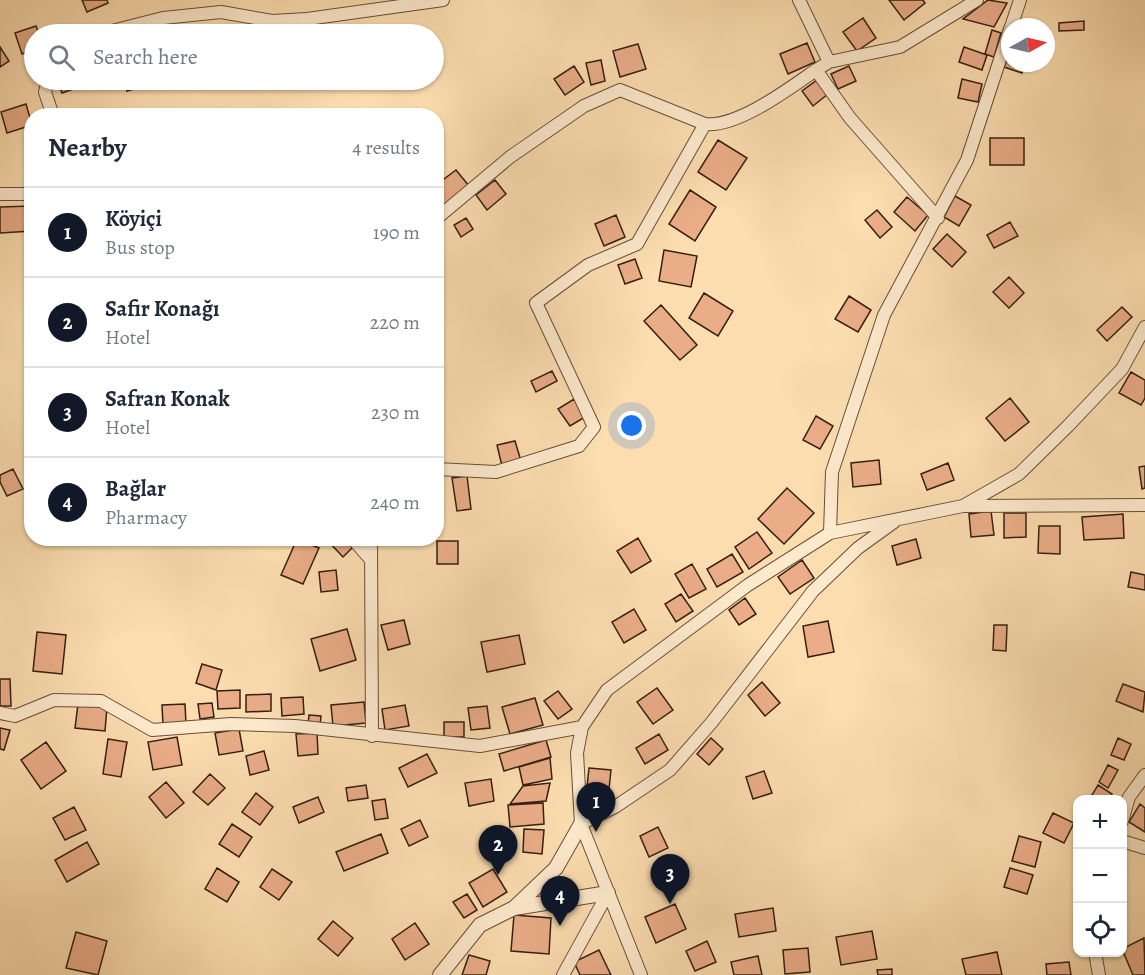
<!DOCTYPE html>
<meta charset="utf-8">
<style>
body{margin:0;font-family:Alegreya,serif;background:#f6f6f7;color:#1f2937}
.controls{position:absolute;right:18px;bottom:18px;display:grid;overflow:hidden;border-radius:12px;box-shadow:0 2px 4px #0004}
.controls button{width:54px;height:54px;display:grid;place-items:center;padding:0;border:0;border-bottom:2px solid #e0e1e3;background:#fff;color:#1f2937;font:30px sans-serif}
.compass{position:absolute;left:1001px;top:18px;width:54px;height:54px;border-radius:50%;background:#fff;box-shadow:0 2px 4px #0004;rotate:82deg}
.you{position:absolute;left:632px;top:426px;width:21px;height:21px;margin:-15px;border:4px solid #fff;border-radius:50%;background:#1a73e8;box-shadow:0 0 0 9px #1a73e833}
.badge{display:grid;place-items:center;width:39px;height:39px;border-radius:50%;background:#111827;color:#fff;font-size:20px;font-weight:700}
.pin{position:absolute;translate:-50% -50px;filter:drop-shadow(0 2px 3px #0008)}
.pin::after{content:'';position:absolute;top:32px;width:21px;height:18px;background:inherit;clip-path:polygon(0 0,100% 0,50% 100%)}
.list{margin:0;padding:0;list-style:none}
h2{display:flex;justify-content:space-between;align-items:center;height:78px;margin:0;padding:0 24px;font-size:26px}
h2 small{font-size:20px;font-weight:400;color:#747a83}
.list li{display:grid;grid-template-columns:39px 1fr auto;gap:18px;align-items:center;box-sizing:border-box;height:90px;padding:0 24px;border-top:2px solid #e0e1e3}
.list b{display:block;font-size:22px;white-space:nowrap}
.list p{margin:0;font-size:20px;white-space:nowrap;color:#747a83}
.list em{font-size:20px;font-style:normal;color:#747a83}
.icon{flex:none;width:33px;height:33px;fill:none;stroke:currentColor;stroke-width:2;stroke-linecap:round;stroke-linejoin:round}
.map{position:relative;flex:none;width:1145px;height:975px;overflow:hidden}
.search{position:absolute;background:#fff;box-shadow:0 2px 4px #0004;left:24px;top:24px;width:420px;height:66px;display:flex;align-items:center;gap:15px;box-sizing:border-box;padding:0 21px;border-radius:33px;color:#747a83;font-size:22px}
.panel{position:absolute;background:#fff;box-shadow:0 2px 4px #0004;left:24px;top:108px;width:420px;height:438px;border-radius:24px}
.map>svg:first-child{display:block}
.building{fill:#eaad88;stroke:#341f11;stroke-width:1.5}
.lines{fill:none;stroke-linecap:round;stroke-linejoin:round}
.minor-casing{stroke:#664e39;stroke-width:14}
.tertiary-casing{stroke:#664e39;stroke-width:16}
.minor{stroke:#fde9cc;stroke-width:12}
.tertiary{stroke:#fde9cc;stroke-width:14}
</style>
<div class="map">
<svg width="1145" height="975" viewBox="0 0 1145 975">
<rect width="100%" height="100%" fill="#fcddb0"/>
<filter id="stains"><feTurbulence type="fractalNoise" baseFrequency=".00333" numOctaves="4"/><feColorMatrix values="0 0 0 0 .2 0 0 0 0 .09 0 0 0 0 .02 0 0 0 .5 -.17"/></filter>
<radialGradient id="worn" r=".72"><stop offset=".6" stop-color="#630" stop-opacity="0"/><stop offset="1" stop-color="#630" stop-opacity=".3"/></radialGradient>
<path class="building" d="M82 0H107L108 3 87 12Z
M889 0H923L925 3 904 20Z
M988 0 1007 3 994 27 963 19Z
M863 18 876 38 857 51 843 32Z
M1084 21V30L1059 31V23Z
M36 26 39 34H34V49L22 54 15 33Z
M217 26 218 34H193L192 30Z
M308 28 310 34H283Z
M992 30 1001 33 994 57 985 54Z
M807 43 815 62 788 74 780 54Z
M638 44 646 69 620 77 613 51Z
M0 47 9 61 0 67Z
M964 47 987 55 982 70 959 62Z
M1010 51V63H1025L1022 73 1004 67Z
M601 60 605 81 591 85 586 63Z
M574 66 584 82 565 95 554 79Z
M849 66 856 81 838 89 831 74Z
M962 79 982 84 978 102 958 98Z
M57 80H73L76 88 62 93Z
M123 80H152L154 83 127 91Z
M386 80H410L411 82 389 89Z
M817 80 828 94 813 106 802 91Z
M26 104 32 125 7 133 1 112Z
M990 138H1024V165H990Z
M718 140 747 158 726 190 698 172Z
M456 170 469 186 443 206 436 197V185Z
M495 180 506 194 487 210 476 195Z
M690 190 716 207 695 241 669 224Z
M955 196 971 205 959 226 944 217Z
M907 197 928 215 915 231 894 212Z
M32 206V231L0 233V207Z
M877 210 892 227 880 238 865 220Z
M616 215 625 237 604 246 595 224Z
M466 218 473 229 461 237 454 225Z
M1010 222 1018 236 994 248 987 235Z
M947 234 966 252 952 267 933 249Z
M664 250 697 256 691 287 659 281Z
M635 259 642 278 625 284 618 265Z
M1009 277 1024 293 1009 308 993 292Z
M704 293 733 311 718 336 689 318Z
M849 296 871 310 858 332 835 319Z
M661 305 697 345 680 360 644 321Z
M1122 307 1132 317 1107 341 1097 330Z
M552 371 557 381 536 392 531 381Z
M1131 372 1145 380V398L1141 405 1119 393Z
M1010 398 1029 422 1005 441 986 418Z
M574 399 585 417 570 426 558 409Z
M816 416 833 426 820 449 803 440Z
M515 441 521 461 502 466 497 445Z
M879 460 881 484 853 487 851 463Z
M948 463 954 480 927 490 921 474Z
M1145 466V488L1142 489 1139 467Z
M13 469 23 489 7 496 0 482V475Z
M467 476 471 509 457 511 452 478Z
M787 488 814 513 784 544 758 519Z
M991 511 994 535 971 537 969 514Z
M1004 513H1026V537L1004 538Z
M1123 514 1124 538 1084 540 1082 517Z
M1039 526H1060V554L1038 553Z
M757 532 772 553 749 569 735 547Z
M325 538H344L353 547 343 557Z
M638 538 651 561 631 573 617 551Z
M297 539 319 548 303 584 281 575Z
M916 539 921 558 897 565 892 546Z
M437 541H458V564H437Z
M732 554 743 572 717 587 707 569Z
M802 560 814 578 790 594 778 577Z
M692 564 706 589 689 598 675 574Z
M336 570 338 590 321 592 319 572Z
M1131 572 1145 575V590L1128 587Z
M681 594 693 611 676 622 665 604Z
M745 598 756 614 739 625 729 610Z
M634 609 646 630 624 643 612 622Z
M404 620 410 644 388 650 381 625Z
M828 621 834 652 808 657 803 626Z
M994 625H1007L1006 651 993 650Z
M347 629 356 660 320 671 311 639Z
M37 632 66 635 62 674 33 671Z
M519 635 525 664 487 672 481 642Z
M202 664 222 670 216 690 196 683Z
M0 679H10L11 706H0Z
M762 682 780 703 765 716 748 695Z
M1123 684 1145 692 1143 712 1116 701Z
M657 688 673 710 653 724 637 702Z
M240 690V708L218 709 217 691Z
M558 691 572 709 558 719 544 701Z
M271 694V711L246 712V695Z
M303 697 304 714 282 716 281 698Z
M535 698 543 725 510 734 502 707Z
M364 702 366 723 333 726 331 705Z
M212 703 214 717 200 719 198 704Z
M78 704 107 707 105 731 75 728Z
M185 704 186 724 163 725 162 705Z
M405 705 409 726 385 730 382 709Z
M487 706 490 728 471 730 468 708Z
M309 715 321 716 320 726 308 725Z
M444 722H464V737H444Z
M0 728 10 730 4 750 0 749Z
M239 729 243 751 219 755 215 733Z
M317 733 318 754 298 756 296 734Z
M659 734 668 750 645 764 636 748Z
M177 737 182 765 153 770 148 742Z
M711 738 723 749 709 765 697 754Z
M1118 738 1131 744 1124 760 1111 755Z
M108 739 127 742 121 777 103 774Z
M546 740 551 757 504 771 499 754Z
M46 742 66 771 41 789 21 760Z
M264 751 269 770 250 775 246 756Z
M427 754 437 773 408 787 399 768Z
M550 758 552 779 523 785 519 767Z
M1108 765 1118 770 1108 788 1099 782Z
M589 768 611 770 607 808 585 805Z
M764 771 772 793 753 799 746 777Z
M210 774 225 788 208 805 193 792Z
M491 779 494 801 469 806 465 783Z
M166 782 184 803 166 818 149 797Z
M550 783 546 801 510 804 523 786Z
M366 785 368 798 348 801 346 788Z
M1098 785 1112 794 1108 800H1089Z
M256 793 273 807 260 825 242 812Z
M318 797 324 812 299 823 293 807Z
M385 799 388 818 375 820 372 801Z
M543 803 544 824 510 827 508 805Z
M1140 804 1145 808V832L1129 822Z
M74 807 86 830 65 840 53 818Z
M1053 813 1074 823 1064 843 1043 833Z
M420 820 428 837 409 846 401 829Z
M232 824 252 837 239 857 219 844Z
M658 827 668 848 649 857 640 836Z
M524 829 544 830 542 854 523 852Z
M381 834 388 853 344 871 336 852Z
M1019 836 1041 842 1035 867 1012 861Z
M87 842 99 864 67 882 55 860Z
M217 868 239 882 227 902 205 889Z
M1010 868 1033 875 1027 894 1004 887Z
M272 869 292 882 279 900 260 887Z
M493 869 507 892 483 907 469 883Z
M467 894 477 910 464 918 453 902Z
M675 904 686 929 656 943 645 917Z
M773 908 776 931 739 937 735 914Z
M514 915 551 918 549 954 511 951Z
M333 921 353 938 338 956 318 939Z
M415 923 429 944 405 960 392 939Z
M872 931 877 959 841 965 836 937Z
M76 932 107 941 98 975 66 968Z
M1144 938 1145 975H1133L1122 949Z
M707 941 716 962 695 971 686 951Z
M808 948 810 972 785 974 783 950Z
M599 950 611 975H580L574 962Z
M997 952 1002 975H966L962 959Z
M469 955 490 961 486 975H462Z
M758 956 762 975H734L731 962Z
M1069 962 1071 975H1047L1046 964Z
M892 969V975H878L877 970Z"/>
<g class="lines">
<defs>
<path id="minor" d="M799 0 829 62 816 70 850 118 938 218
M1011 27 1020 0
M100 34 163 18 221 12 272 21 307 19 443 0
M829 62 900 47 977 0
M48 80 45 92 53 116
M0 194H32
M436 219 510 157 584 106 620 90 705 124C737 128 790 88 816 70
M436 469 496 472 579 446 594 427 536 303 588 265 637 244 705 124
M963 506 1019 474 1068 426 1122 369 1145 327
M830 533 832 472 884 315 967 160 1010 29
M352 538 371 560
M371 538 372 736
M0 713 15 716 54 700 101 701 152 730 231 724 295 726 480 746 582 727
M1122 821 1129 797 1145 775
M581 824 615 807 670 770 712 722 813 591 858 548 894 522
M1122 841 1145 848
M1095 952 1099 975
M563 975 608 893
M641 975 581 824 577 753 582 727 607 690 748 585 830 533 963 506 1145 505"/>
<path id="tertiary" d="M514 908 556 868 581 824
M440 975 480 925 514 908 608 893"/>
</defs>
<use href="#minor" class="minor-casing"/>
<use href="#tertiary" class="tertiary-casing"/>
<use href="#minor" class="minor"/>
<use href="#tertiary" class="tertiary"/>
</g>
<rect width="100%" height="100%" filter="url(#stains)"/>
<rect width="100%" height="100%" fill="url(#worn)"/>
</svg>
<div class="controls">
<button>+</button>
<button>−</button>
<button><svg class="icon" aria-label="locate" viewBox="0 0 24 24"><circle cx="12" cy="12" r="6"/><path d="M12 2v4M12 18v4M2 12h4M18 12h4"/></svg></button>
</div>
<svg class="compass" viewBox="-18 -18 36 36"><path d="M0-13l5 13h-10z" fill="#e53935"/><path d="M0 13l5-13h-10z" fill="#747a83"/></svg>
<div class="you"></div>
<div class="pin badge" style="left:596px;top:832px">1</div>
<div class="pin badge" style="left:498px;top:875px">2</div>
<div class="pin badge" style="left:670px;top:904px">3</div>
<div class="pin badge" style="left:560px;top:926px">4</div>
<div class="search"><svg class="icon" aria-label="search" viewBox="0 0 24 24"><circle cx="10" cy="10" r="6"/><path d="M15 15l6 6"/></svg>Search here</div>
<section class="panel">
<h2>Nearby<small>4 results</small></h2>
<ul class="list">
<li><span class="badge">1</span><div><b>Köyiçi</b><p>Bus stop</p></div><em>190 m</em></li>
<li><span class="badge">2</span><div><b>Safir Konağı</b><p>Hotel</p></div><em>220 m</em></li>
<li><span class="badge">3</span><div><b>Safran Konak</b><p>Hotel</p></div><em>230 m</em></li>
<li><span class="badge">4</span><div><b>Bağlar</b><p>Pharmacy</p></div><em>240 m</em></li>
</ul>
</section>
</div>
